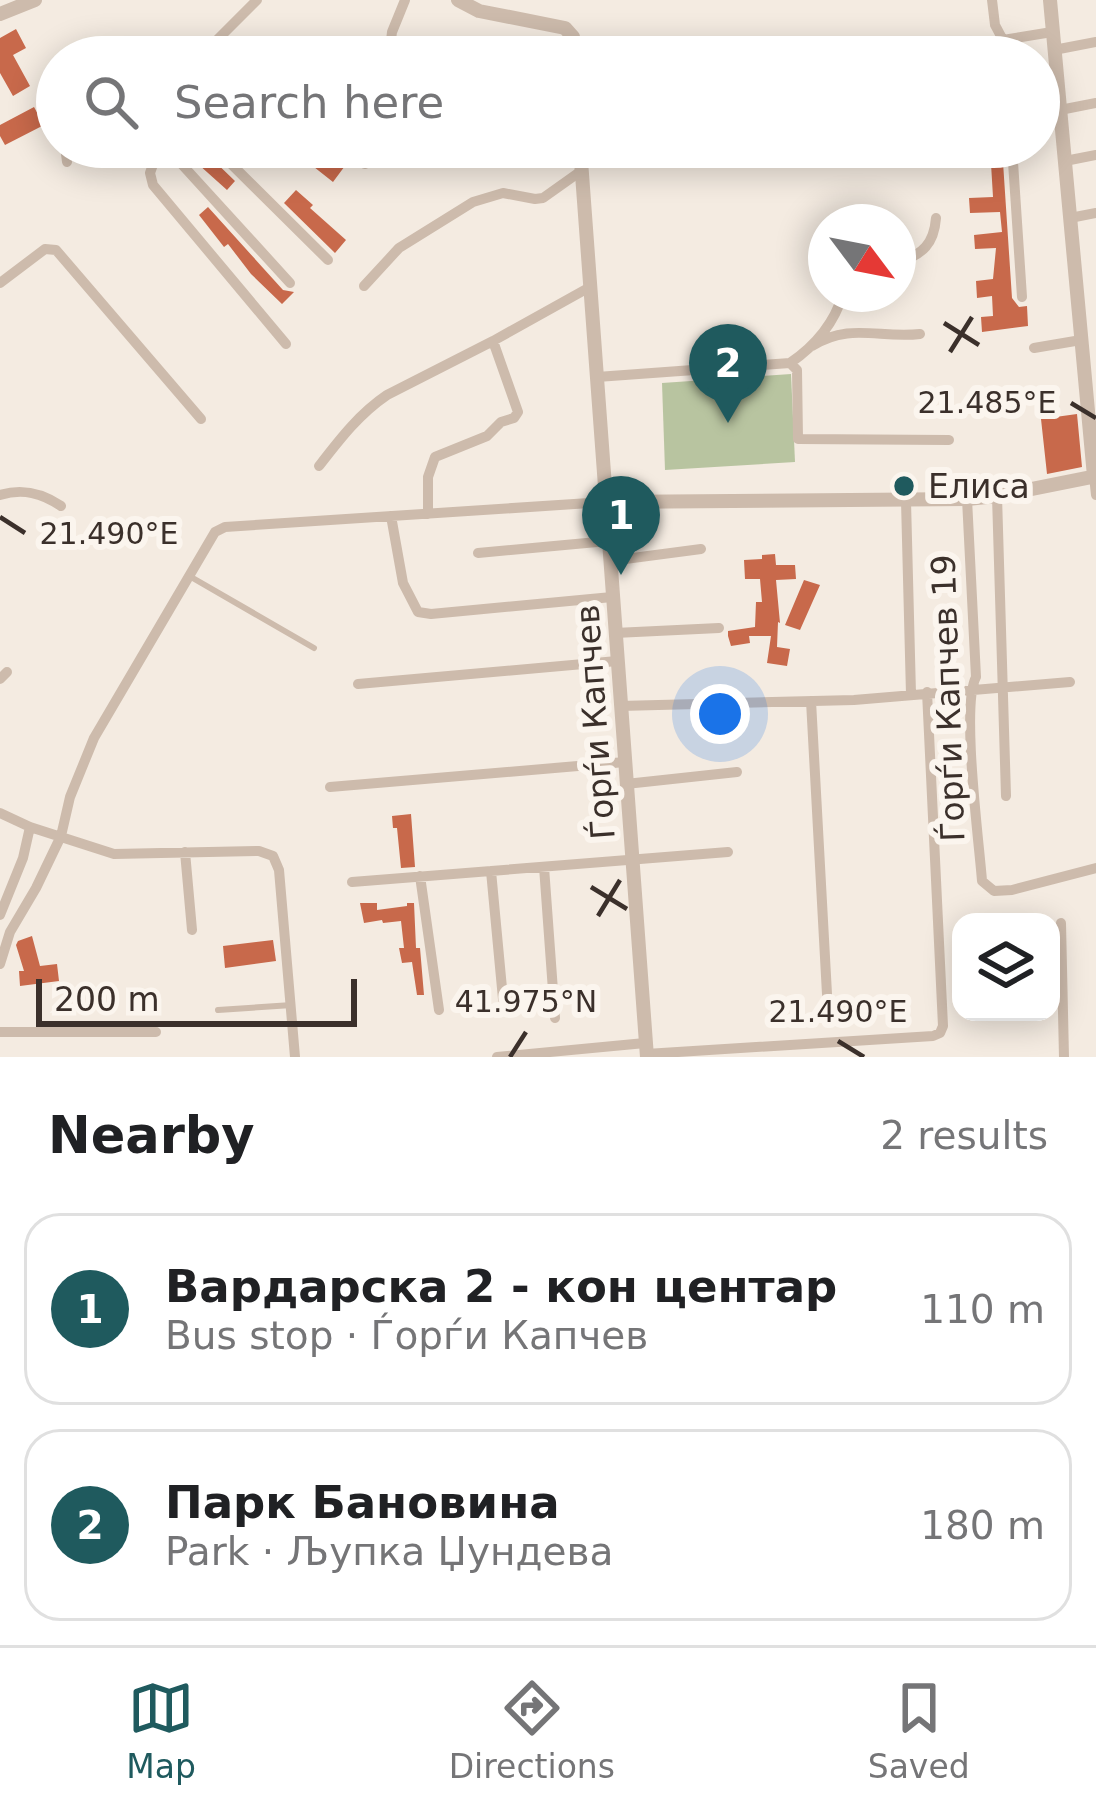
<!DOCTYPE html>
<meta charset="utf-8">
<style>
body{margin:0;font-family:"DejaVu Sans",sans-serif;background:#f2f2f2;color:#202124}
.controls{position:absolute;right:36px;bottom:36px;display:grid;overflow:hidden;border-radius:24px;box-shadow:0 6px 30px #0003}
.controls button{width:108px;height:108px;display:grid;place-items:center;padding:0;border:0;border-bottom:3px solid #e0e0e0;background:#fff;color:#202124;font:60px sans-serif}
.compass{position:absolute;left:808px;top:204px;width:108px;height:108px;border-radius:50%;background:#fff;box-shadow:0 6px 30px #0003;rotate:122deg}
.scale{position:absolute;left:36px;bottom:30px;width:321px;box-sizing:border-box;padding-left:12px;border:6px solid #3b302b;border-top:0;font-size:33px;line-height:42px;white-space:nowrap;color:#3b302b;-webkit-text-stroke:9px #fbf5ee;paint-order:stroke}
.you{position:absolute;left:720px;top:714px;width:42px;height:42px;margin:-30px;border:9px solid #fff;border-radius:50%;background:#1a73e8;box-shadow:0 0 0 18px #1a73e833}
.badge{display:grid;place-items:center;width:78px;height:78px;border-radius:50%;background:#1f5a5e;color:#fff;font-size:39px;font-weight:700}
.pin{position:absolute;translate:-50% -99px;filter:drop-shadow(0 3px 6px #0008)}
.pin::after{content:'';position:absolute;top:63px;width:42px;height:36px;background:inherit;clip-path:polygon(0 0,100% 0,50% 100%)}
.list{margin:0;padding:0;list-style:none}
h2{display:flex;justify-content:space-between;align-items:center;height:156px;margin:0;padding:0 48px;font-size:51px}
h2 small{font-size:39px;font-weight:400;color:#757577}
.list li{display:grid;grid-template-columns:78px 1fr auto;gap:36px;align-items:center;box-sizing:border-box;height:192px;margin:0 24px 24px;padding:0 24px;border:3px solid #e0e0e0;border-radius:36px}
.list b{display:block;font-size:45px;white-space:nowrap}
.list p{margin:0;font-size:39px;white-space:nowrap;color:#757577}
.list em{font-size:39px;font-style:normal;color:#757577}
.icon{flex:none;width:66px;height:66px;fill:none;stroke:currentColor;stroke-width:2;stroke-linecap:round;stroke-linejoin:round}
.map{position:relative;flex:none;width:1096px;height:1057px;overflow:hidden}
.search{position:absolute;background:#fff;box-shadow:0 6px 30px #0003;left:36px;right:36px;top:36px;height:132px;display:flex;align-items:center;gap:30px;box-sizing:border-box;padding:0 42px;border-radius:66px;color:#757577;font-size:45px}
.sheet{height:588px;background:#fff}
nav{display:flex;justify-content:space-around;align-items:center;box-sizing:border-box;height:168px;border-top:3px solid #e0e0e0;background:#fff;font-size:33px;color:#757577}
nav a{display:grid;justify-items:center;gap:6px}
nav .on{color:#1f5a5e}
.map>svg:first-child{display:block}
.green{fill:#b8c4a0}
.building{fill:#c8694b}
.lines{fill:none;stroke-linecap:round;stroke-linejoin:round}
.service{stroke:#cdbbac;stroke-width:6}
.minor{stroke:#cdbbac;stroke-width:10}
.tertiary{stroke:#cdbbac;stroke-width:14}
.ticks{fill:none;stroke:#3b302b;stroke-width:4.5}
.poi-dot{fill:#1f5a5e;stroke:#fbf5ee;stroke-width:4.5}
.labels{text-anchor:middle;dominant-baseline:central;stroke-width:12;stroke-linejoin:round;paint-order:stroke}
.poi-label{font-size:33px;fill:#3b302b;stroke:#fbf5ee;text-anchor:start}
.street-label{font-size:33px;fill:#3b302b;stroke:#fbf5ee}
.ticks-label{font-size:30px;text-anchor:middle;fill:#3b302b;stroke:#fbf5ee;stroke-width:12;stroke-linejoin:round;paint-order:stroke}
</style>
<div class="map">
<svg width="1096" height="1057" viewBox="0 0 1096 1057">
<rect width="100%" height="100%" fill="#f4ebe1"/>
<path class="green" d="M791 374 795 462 665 470 662 383Z"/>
<path class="building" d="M16 29 26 48 13 55 30 86 13 96 0 73V38Z
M34 107 44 125 5 145 0 136V125Z
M179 147H204L207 154 235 181 227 190Z
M330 147H359L333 182 314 167Z
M990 147H1002L1012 298 1019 307 1027 306 1028 326 982 332 981 317 993 316 992 296 977 298 976 281 993 279 996 248 975 249 974 235 1002 232 1000 212 970 213 969 198 993 197Z
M296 190 313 205 310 208 346 240 335 253 284 203Z
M208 207 283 290 294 292 282 304 251 274 228 244 224 247 199 215Z
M1077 414 1082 467 1047 474 1041 419Z
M775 554 776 565H795L796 579 776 580 780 623 778 622 777 647 790 649 787 666 767 663 771 636H749L750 643 731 646 728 636V631L755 627 756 602H762L760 579H745L744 560 762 559V555Z
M804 580 820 585 800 630 785 625Z
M411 814 415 867 401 868 397 828H393L392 816Z
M360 903H377V910L407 906V903H414L416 948H420L424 995H417L412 962 402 963 399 948H404L401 921 383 923 382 920 364 923Z
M32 936 40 966 57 964 59 981 20 986 19 971H24L16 945 18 941Z
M273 940 276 961 225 968 223 946Z"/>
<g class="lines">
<path class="service" d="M191 577 314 648
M218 1010 292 1005"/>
<path class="minor" d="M992 0 995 25 1003 40 1004 57
M1003 40 1052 32
M1054 50 1096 42
M200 57 257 0
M389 57 392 32 405 0
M1060 110 1096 103
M159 147 150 173 153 185 286 344
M166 147 290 283
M214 147 328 260
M1012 147 1022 297
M1065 161 1096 155
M67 162 66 154 69 147
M365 164 369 147
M1070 218 1096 213
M898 263C923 254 934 244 936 218
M0 283 45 249 56 250 201 419
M364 286 399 248 473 202 503 193 535 199 543 198 581 171
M812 346C850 322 880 339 920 334
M1034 348 1081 340
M790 363C815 346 834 324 843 294
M597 377 790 363 797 370 798 439 949 440
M319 466C340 439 359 414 387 395L493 341 590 287
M1094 476 1096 495
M0 495C23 488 42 493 61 506
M997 496 1006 796
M967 499 976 677C961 705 979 841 982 881L994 891 1012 890 1096 868
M906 501 911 694
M428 514V477L435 457 487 436 501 422 514 418 518 412 493 341
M391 516 403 583 418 612 431 614 612 597
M478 553 608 541
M610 561 701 549
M615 633 719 628
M0 679 7 672
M358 684 617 661
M811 701 827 994
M620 706 854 700 1070 682
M626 784 737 772
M330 787 625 762
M0 813 30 827 114 854 259 851 273 856 279 870 295 1057
M185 852 192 930
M544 867 555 1018
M491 871 503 999
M420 876 439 1010
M352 882 728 852
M0 915 23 858 30 827
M1061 923 1064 1057
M0 964 10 932 36 888 61 836 70 797 94 738 215 532 225 527 605 502
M0 1032H156
M646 1054 933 1036 940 1033 943 1026 927 692
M497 1057 645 1043"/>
<path class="tertiary" d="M458 0 479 11 565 28 573 37 575 57
M1050 0 1094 476
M0 14 35 0
M580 147 647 1057
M605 502 967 499 997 496 1096 476"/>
</g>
<path class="ticks" d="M944 323 979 345M950 352 972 317M1071 403 1096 418M0 517 25 533M591 887 627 909M598 916 620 880M838 1041 864 1057M510 1057 526 1032"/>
<circle class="poi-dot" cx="904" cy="486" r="12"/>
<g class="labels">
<g class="poi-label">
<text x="928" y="486">Елиса</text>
</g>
<g class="street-label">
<text transform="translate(948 698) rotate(-92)">Ѓорѓи Капчев 19</text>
<text transform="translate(595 722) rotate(-94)">Ѓорѓи Капчев</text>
</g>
</g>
<g class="ticks-label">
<text x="987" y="413">21.485°E</text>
<text x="109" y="544">21.490°E</text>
<text x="526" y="1012">41.975°N</text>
<text x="838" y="1022">21.490°E</text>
</g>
</svg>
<div class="controls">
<button><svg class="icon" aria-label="layers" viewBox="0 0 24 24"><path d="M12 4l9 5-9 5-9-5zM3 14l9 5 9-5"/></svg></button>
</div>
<svg class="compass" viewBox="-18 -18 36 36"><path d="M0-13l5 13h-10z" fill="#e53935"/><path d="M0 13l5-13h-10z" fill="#757577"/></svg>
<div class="scale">200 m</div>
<div class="you"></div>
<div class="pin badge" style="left:621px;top:575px">1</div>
<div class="pin badge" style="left:728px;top:423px">2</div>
<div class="search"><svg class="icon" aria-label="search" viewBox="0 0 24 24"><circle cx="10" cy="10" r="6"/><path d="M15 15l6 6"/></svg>Search here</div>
</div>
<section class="sheet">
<h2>Nearby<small>2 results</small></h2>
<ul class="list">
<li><span class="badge">1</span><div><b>Вардарска 2 - кон центар</b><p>Bus stop · Ѓорѓи Капчев</p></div><em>110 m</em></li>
<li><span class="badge">2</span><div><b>Парк Бановина</b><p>Park · Љупка Џундева</p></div><em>180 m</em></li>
</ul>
</section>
<nav>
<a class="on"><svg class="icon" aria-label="map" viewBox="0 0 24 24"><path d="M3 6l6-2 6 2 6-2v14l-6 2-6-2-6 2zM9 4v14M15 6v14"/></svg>Map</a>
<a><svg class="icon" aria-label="directions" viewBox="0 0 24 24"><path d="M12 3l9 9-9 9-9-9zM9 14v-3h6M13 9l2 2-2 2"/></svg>Directions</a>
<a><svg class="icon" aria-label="saved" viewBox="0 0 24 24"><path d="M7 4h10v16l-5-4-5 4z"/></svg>Saved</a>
</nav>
